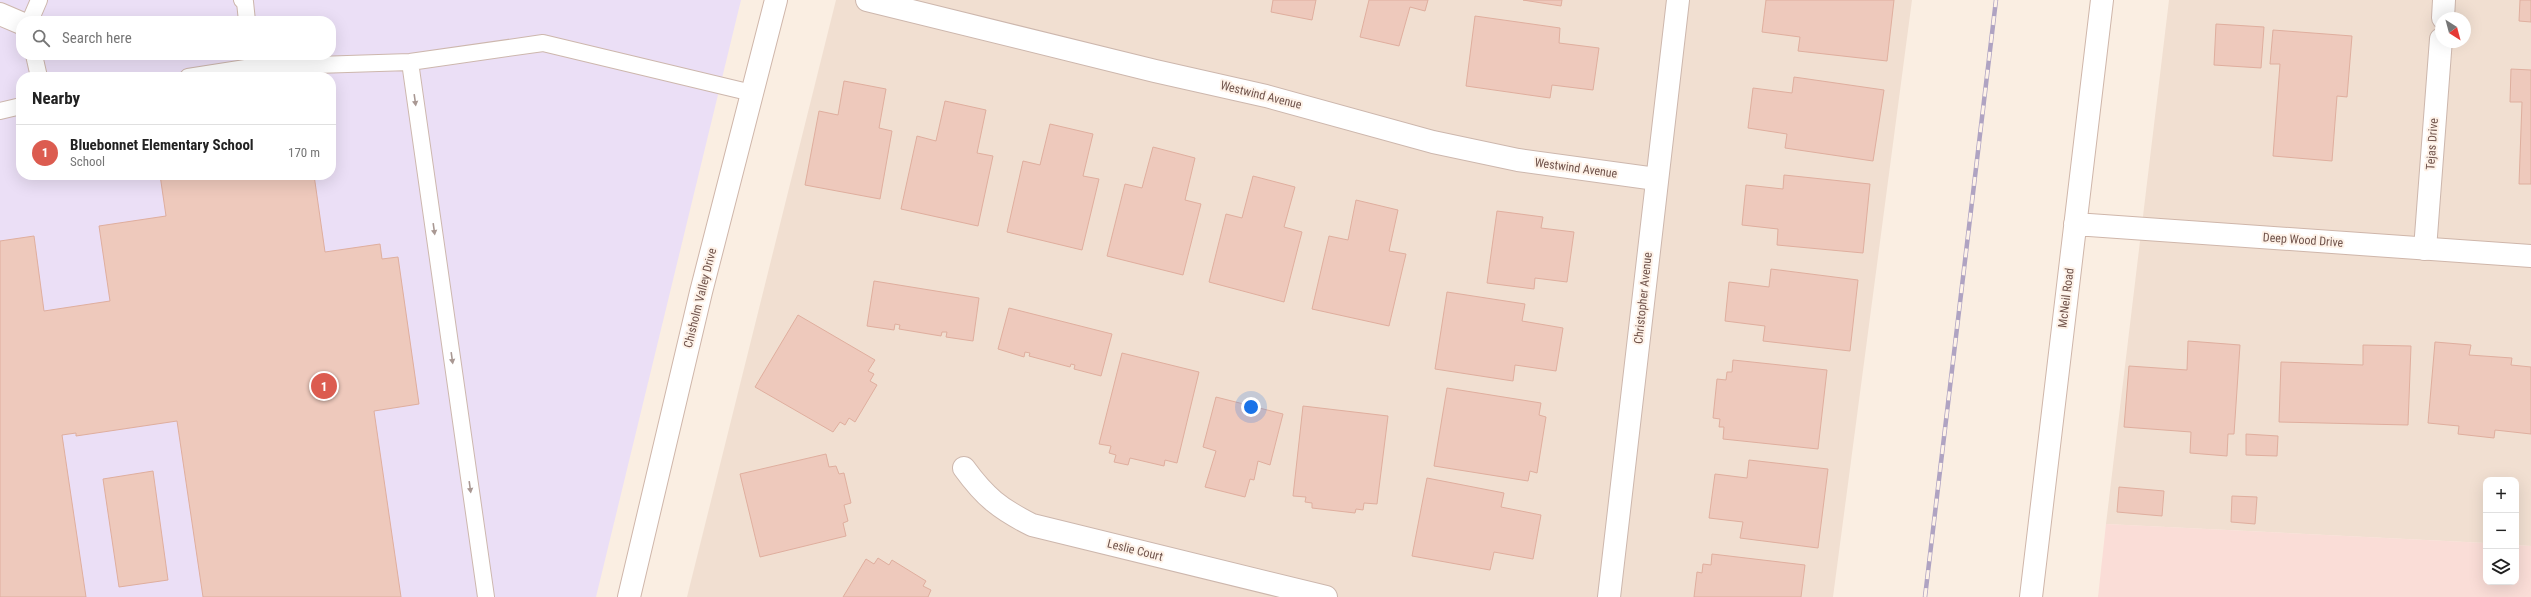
<!DOCTYPE html>
<meta charset="utf-8">
<style>
body{margin:0;font-family:"Roboto Condensed",sans-serif;background:#f6f6f6;color:#222}
.controls{position:absolute;right:12px;bottom:12px;display:grid;overflow:hidden;border-radius:8px;box-shadow:0 4px 16px #0002}
.controls button{width:36px;height:36px;display:grid;place-items:center;padding:0;border:0;border-bottom:1px solid #e0e0e0;background:#fff;color:#222;font:20px sans-serif}
.compass{position:absolute;left:2435px;top:12px;width:36px;height:36px;border-radius:50%;background:#fff;box-shadow:0 4px 16px #0002;rotate:144deg}
.you{position:absolute;left:1251px;top:407px;width:14px;height:14px;margin:-10px;border:3px solid #fff;border-radius:50%;background:#1a73e8;box-shadow:0 0 0 6px #1a73e833}
.badge{display:grid;place-items:center;width:26px;height:26px;border-radius:50%;background:#dc5c50;color:#fff;font-size:13px;font-weight:700}
.pin{position:absolute;translate:-50% -50%;border:2px solid #fff;box-shadow:0 1px 4px #0006}
.list{margin:0;padding:0;list-style:none}
h2{display:flex;justify-content:space-between;align-items:center;height:52px;margin:0;padding:0 16px;font-size:17px}
h2 small{font-size:13px;font-weight:400;color:#767676}
.list li{display:grid;grid-template-columns:26px 1fr auto;gap:12px;align-items:center;box-sizing:border-box;height:56px;padding:0 16px;border-top:1px solid #e0e0e0}
.list b{display:block;font-size:15px;white-space:nowrap}
.list p{margin:0;font-size:13px;white-space:nowrap;color:#767676}
.list em{font-size:13px;font-style:normal;color:#767676}
.icon{flex:none;width:22px;height:22px;fill:none;stroke:currentColor;stroke-width:2;stroke-linecap:round;stroke-linejoin:round}
.map{position:relative;flex:none;width:2531px;height:597px;overflow:hidden}
.search{position:absolute;background:#fff;box-shadow:0 4px 16px #0002;left:16px;top:16px;width:320px;height:44px;display:flex;align-items:center;gap:10px;box-sizing:border-box;padding:0 14px;border-radius:16px;color:#767676;font-size:15px}
.panel{position:absolute;background:#fff;box-shadow:0 4px 16px #0002;left:16px;top:72px;width:320px;height:108px;border-radius:16px}
.map>svg:first-child{display:block}
.residential{fill:#f1dfd1;fill-rule:evenodd}
.commercial{fill:#faddd7}
.education{fill:#ebdff6;fill-rule:evenodd}
.building{fill:#eec9bc;stroke:#dfae9e}
.lines{fill:none;stroke-linecap:round;stroke-linejoin:round}
.lane-casing{stroke:#cdb7ad;stroke-width:18}
.street-casing{stroke:#cdb7ad;stroke-width:24}
.secondary-casing{stroke:#cfb6aa;stroke-width:24}
.lane{stroke:#fff;stroke-width:16}
.street{stroke:#fff;stroke-width:22}
.secondary{stroke:#fff;stroke-width:22}
.rail-casing{stroke:#afa3c2;stroke-width:4.5}
.rail{stroke:#fef2e8;stroke-width:3;stroke-dasharray:9;stroke-linecap:butt}
.oneway{fill:#a99893}
.labels{text-anchor:middle;dominant-baseline:central;stroke-width:4;stroke-linejoin:round;paint-order:stroke}
.street-label{font-size:12px;fill:#70534b;stroke:#fef2e8}
</style>
<div class="map">
<svg width="2531" height="597" viewBox="0 0 2531 597">
<rect width="100%" height="100%" fill="#faeee2"/>
<path class="residential" d="M836 0H1912L1833 597H687Z
M2169 0H2531V546L2516 545V480H2486V543L2106 524ZM2441 18H2465V42H2441Z"/>
<path class="commercial" d="M2106 524 2486 543V582H2516V545L2531 546V597H2098Z"/>
<path class="education" d="M0 0H741L596 597H0ZM21 21H331V55H21ZM21 77H331V175H21Z"/>
<path class="building" d="M1273 0H1316L1312 20 1271 12Z
M1369 0H1428L1425 11 1410 7 1399 46 1360 37Z
M1523 0H1562L1561 6Z
M1766 0H1894L1887 61 1798 51 1800 37 1762 32Z
M2520 0H2531V22L2519 21Z
M1475 16 1560 28 1559 43 1599 48 1593 90 1552 85 1550 98 1466 86Z
M2216 24 2264 27 2261 68 2214 65Z
M2273 30 2352 36 2347 97 2337 96 2332 161 2273 156 2280 64H2270Z
M2511 69 2531 70V184H2519L2522 102H2510Z
M1794 77 1884 90 1873 161 1785 148 1787 134 1748 128 1753 88 1792 93Z
M844 81 886 89 879 128 892 131 880 199 805 185 819 111 838 115Z
M945 101 986 110 977 153 993 156 978 226 901 209 917 136 936 141Z
M1050 124 1093 134 1083 176 1099 179 1082 250 1007 232 1023 161 1040 165Z
M1153 147 1195 158 1185 200 1201 204 1183 275 1107 256 1125 184 1142 188Z
M160 175H314L325 252 380 244 382 259 398 257 419 404 374 411 401 597H203L177 421 76 436V433L62 435 86 597H0V241L34 236 44 311 110 301 99 226 166 216Z
M1784 175 1870 184 1863 253 1777 245 1778 229 1742 225 1746 185 1783 189Z
M1253 176 1295 187 1284 227 1302 232 1284 302 1209 282 1226 214 1242 218Z
M1356 200 1398 210 1389 251 1406 254 1389 326 1312 309 1329 236 1348 240Z
M1497 211 1543 217 1541 228 1574 232 1567 282 1535 278 1534 289 1487 283Z
M1771 269 1858 280 1850 351 1763 341 1765 326 1725 321 1729 282 1769 287Z
M874 281 979 298 973 341 946 337 947 332H942L941 336 899 329 900 325 895 324 894 330 867 326Z
M1447 292 1525 304 1522 321 1563 328 1556 371 1515 365 1513 381 1435 369Z
M1009 308 1112 334 1101 376 1074 369 1075 365 1071 364 1070 367 1029 356 1030 353 1025 352 1024 357 998 349Z
M798 315 875 360 868 371 874 374 870 381 877 385 855 422 849 418 845 425 840 422 833 432 755 387Z
M2188 341 2240 345 2234 434H2228L2227 456 2190 453 2191 432 2124 427 2129 366 2187 370Z
M2435 342 2471 345 2469 355 2512 358 2511 365 2531 367V434L2495 430 2494 438 2458 434 2459 426 2428 423Z
M2363 345 2411 346 2408 425 2279 422 2281 362 2363 365Z
M1122 353 1199 372 1177 463 1165 460 1164 466 1130 458 1128 465 1114 462 1116 455 1109 453 1111 446 1099 444Z
M1733 360 1827 370 1818 449 1723 439 1724 427H1719L1720 419 1713 418 1717 379 1726 380 1727 372H1732Z
M1447 388 1541 403 1539 415 1546 417 1537 473 1530 471 1528 481 1434 466Z
M1216 397 1283 414 1270 465 1258 461 1254 480 1250 479 1245 497 1205 487 1216 451 1203 447Z
M1303 406 1388 416 1377 504 1364 503 1363 510 1356 509 1355 513 1312 508V503L1305 502 1306 497 1293 496Z
M2246 434 2278 436 2277 456 2246 455Z
M826 454 829 467 836 466 839 474 844 473 851 503 844 505 848 521 843 523 846 536 760 557 740 474Z
M1749 460 1828 469 1818 548 1740 538 1743 522 1709 518 1715 474 1747 478Z
M153 471 168 580 119 587 103 479Z
M1427 478 1504 493 1501 507 1541 515 1533 559 1494 552 1490 570 1412 556Z
M2119 487 2164 491 2162 516 2117 512Z
M2232 496 2257 497 2255 524 2231 522Z
M1712 554 1805 565 1801 597H1694L1697 572 1702 573 1703 564 1711 565Z
M878 558 889 565 892 560 926 581 923 586 931 590 928 597H843L866 559 874 564Z"/>
<g class="lines">
<defs>
<path id="lane" d="M242 0 245 2 247 21
M30 21 39 0
M34 55 39 77
M410 62 486 597
M188 77 252 67 410 62 543 43 752 93
M0 111 21 106"/>
<path id="street" d="M867 0 1155 71 1266 96 1433 142 1518 160 1656 179
M0 14 21 23
M2443 18 2444 0
M2425 249 2441 39
M964 468C985 497 1000 509 1032 525L1326 597
M1609 597 1678 0"/>
<path id="secondary" d="M2075 224 2531 256
M629 597 701 292 776 0
M2031 597 2102 0"/>
</defs>
<use href="#lane" class="lane-casing"/>
<use href="#street" class="street-casing"/>
<use href="#secondary" class="secondary-casing"/>
<use href="#lane" class="lane"/>
<use href="#street" class="street"/>
<use href="#secondary" class="secondary"/>
<defs>
<path id="rail" d="M1925 597 1996 0"/>
</defs>
<use href="#rail" class="rail-casing"/>
<use href="#rail" class="rail"/>
</g>
<defs><path id="oneway-solid" d="M-6-.8H1V-3.2L6.5 0L1 3.2V.8H-6Z"/></defs>
<g class="oneway">
<use href="#oneway-solid" transform="translate(415 100) rotate(82)"/>
<use href="#oneway-solid" transform="translate(434 229) rotate(82)"/>
<use href="#oneway-solid" transform="translate(452 358) rotate(82)"/>
<use href="#oneway-solid" transform="translate(470 487) rotate(82)"/>
</g>
<g class="labels">
<g class="street-label">
<text transform="translate(1261 95) rotate(14)">Westwind Avenue</text>
<text transform="translate(2432 144) rotate(-86)">Tejas Drive</text>
<text transform="translate(1576 168) rotate(8)">Westwind Avenue</text>
<text transform="translate(2303 240) rotate(4)">Deep Wood Drive</text>
<text transform="translate(700 298) rotate(-76)">Chisholm Valley Drive</text>
<text transform="translate(1643 298) rotate(-84)">Christopher Avenue</text>
<text transform="translate(2066 298) rotate(-83)">McNeil Road</text>
<text transform="translate(1135 550) rotate(14)">Leslie Court</text>
</g>
</g>
</svg>
<div class="controls">
<button>+</button>
<button>−</button>
<button><svg class="icon" aria-label="layers" viewBox="0 0 24 24"><path d="M12 4l9 5-9 5-9-5zM3 14l9 5 9-5"/></svg></button>
</div>
<svg class="compass" viewBox="-18 -18 36 36"><path d="M0-13l5 13h-10z" fill="#e53935"/><path d="M0 13l5-13h-10z" fill="#767676"/></svg>
<div class="you"></div>
<div class="pin badge" style="left:324px;top:386px">1</div>
<div class="search"><svg class="icon" aria-label="search" viewBox="0 0 24 24"><circle cx="10" cy="10" r="6"/><path d="M15 15l6 6"/></svg>Search here</div>
<section class="panel">
<h2>Nearby<small></small></h2>
<ul class="list">
<li><span class="badge">1</span><div><b>Bluebonnet Elementary School</b><p>School</p></div><em>170 m</em></li>
</ul>
</section>
</div>
